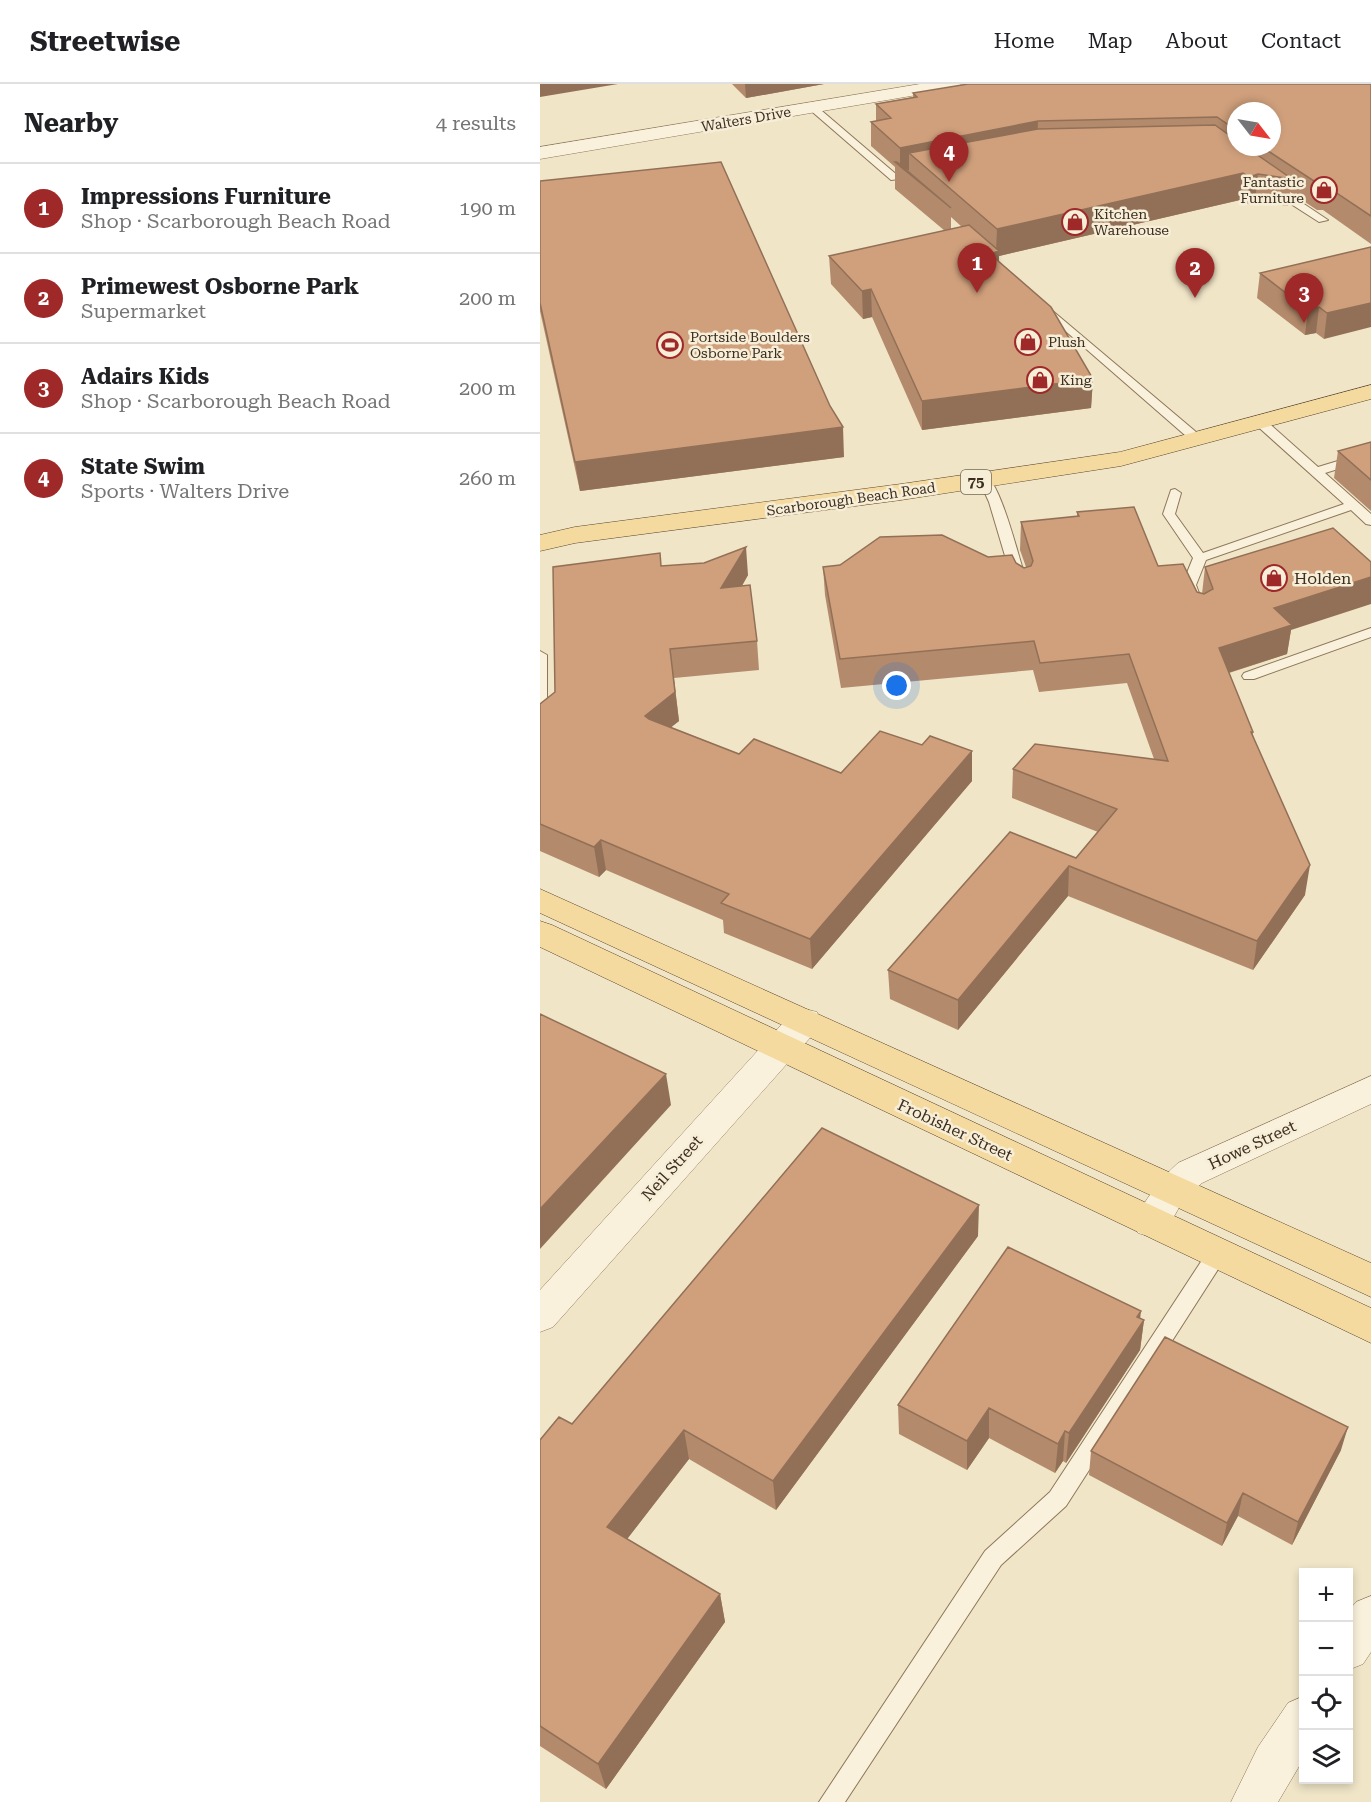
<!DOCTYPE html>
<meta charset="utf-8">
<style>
body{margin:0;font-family:"Roboto Serif",serif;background:#f6f6f6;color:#202124}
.controls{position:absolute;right:18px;bottom:18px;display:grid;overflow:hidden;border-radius:0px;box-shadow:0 3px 9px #0003}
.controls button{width:54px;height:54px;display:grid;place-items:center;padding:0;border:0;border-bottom:2px solid #e0e0e0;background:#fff;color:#202124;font:30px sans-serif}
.compass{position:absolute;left:687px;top:18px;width:54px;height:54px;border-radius:50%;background:#fff;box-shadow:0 3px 9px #0003;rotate:121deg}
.you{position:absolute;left:357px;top:602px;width:21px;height:21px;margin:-15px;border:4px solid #fff;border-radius:50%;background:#1a73e8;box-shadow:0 0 0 9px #1a73e833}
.badge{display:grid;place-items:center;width:39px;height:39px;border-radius:50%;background:#9f2929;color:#fff;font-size:20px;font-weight:700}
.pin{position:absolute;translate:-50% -50px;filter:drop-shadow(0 2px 3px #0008)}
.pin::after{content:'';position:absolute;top:32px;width:21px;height:18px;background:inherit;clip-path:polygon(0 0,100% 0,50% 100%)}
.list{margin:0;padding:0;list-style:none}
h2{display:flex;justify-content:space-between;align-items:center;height:78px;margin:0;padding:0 24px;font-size:26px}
h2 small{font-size:20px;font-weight:400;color:#757577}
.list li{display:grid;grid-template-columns:39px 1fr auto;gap:18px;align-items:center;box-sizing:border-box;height:90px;padding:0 24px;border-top:2px solid #e0e0e0}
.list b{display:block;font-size:22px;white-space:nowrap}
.list p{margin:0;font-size:20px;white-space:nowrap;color:#757577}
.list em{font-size:20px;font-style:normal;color:#757577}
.icon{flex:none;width:33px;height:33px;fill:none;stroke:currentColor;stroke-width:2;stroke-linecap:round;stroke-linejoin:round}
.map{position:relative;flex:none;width:831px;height:1718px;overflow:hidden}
header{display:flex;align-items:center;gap:36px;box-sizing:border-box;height:84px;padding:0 30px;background:#fff;border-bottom:2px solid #e0e0e0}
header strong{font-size:28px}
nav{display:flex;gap:33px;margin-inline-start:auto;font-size:21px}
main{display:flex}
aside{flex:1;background:#fff}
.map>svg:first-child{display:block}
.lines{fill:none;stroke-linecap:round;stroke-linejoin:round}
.lane-casing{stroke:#8d775b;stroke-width:2}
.street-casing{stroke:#8d775b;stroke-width:1}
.primary-casing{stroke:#5b442f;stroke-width:1}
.lane{fill:#faf1dc;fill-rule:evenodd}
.street{fill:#faf1dc;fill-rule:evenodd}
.primary{fill:#f4da9f;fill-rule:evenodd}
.wall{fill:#b38a6b;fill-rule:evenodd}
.shaded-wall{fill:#927057}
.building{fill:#d0a07c;stroke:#927057;stroke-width:1.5}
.labels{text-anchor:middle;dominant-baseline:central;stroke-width:5;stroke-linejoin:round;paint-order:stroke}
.far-street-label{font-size:14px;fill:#3d2e20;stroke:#f7eed8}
.far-poi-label{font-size:14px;fill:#3d2e20;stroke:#f7eed8;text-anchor:start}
.shield{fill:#f7eed8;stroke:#756857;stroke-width:1.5}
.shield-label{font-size:15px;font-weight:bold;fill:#3d2e20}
.poi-label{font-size:16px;fill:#3d2e20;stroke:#f7eed8;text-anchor:start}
.street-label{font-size:16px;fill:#3d2e20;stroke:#f7eed8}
</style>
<header>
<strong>Streetwise</strong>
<nav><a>Home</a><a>Map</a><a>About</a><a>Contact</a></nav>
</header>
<main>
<aside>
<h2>Nearby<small>4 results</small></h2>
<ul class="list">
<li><span class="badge">1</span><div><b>Impressions Furniture</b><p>Shop · Scarborough Beach Road</p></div><em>190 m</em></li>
<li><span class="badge">2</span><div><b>Primewest Osborne Park</b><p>Supermarket</p></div><em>200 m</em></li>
<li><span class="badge">3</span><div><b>Adairs Kids</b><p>Shop · Scarborough Beach Road</p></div><em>200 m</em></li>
<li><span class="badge">4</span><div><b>State Swim</b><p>Sports · Walters Drive</p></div><em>260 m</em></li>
</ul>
</aside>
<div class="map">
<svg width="831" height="1718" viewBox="0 0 831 1718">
<rect width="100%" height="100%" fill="#f0e5c7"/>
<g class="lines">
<defs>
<path id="lane" d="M269 21H275L357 91 375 87 380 90 375 93 351 96 269 25Z
M730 99 734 100 788 136 779 138 726 104V100Z
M502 218 662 353V359H654L498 223V219Z
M720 334 724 335 778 383 831 367V375L785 389 831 430V441L826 440 811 426 666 476 656 501 662 517 655 521 650 520 642 501 653 474 623 430 631 406 635 405 641 409 635 430 663 469 804 420 716 341V335Z
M445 392C460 396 479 475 485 492L483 495 478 496 471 492 449 418 439 396Z
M831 544V553L714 595H704L702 592 704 589Z
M0 567 7 571V630L0 635Z
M677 1162 684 1164 687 1170 684 1176 526 1422 461 1481 305 1718H279L445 1467 510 1408 670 1164Z"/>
<path id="street" d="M380 0H421L418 4 412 5 0 75V63Z
M265 925 277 928 281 937 277 946 13 1243 0 1248V1206L253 928Z
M831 992V1020L662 1099C657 1104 650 1109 645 1115 629 1135 629 1160 598 1149L593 1139C605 1116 619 1096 638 1079Z
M831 1512V1568L823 1580 808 1586V1528L816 1518Z
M764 1612V1674L738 1718H691L718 1663 748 1619Z"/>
<path id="primary" d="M831 301V315L581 382 361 416 35 459 0 467V451L35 443 361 400 580 368Z
M0 805 831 1179V1213L0 829Z
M0 837 12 841 831 1224V1259L0 863Z"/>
</defs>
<use href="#lane" class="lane-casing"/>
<use href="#street" class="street-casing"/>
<use href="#primary" class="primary-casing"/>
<use href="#lane" class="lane"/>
<use href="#street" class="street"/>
<use href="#primary" class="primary"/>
</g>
<path class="wall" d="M192 0H284L206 14Z
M831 0V160L783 126H777L750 108 748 122 715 117 706 120 700 116 459 172V178L553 295 551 324 382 346 332 233 323 235 291 200 289 172 405 147 355 105V83L331 62V38L336 37V20L373 13V9ZM696 27 732 63H696ZM411 133 422 143 411 145Z
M0 97 304 373 40 407 0 227Z
M831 163 784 255 776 249 765 251 717 214 720 189Z
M831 358V427L794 394 798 367Z
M537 428 657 508 662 510 665 483 751 546 747 570 689 589 713 648V651L765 811 713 886 528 812 418 946 350 915 348 886 536 774 558 748 472 714 473 685 614 675 587 599 499 608 493 586 301 604 285 511 283 483 448 473 476 479 484 484 486 483 480 466 481 438 537 433Z
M121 482 208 491 202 502 217 557 219 586 134 594 139 637 131 643 199 670 301 689 382 661 432 667V697L272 885 184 849 183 836 66 786 59 793 0 767V620L15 608Z
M438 1152 236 1426 149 1375 87 1455 180 1510 185 1538 66 1705 0 1662V1356L32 1340Z
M600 1234 604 1236 600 1266 526 1379 523 1377 515 1389 449 1354 427 1386 359 1350 358 1321Z
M801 1366 752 1461 698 1432 682 1462 549 1391 551 1367Z"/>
<path class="shaded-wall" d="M0 0H78L0 13Z
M205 0H284L206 14Z
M498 37 497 61 369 69V86L365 87 360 83V64Z
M703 89 700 116 459 172V195L450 170 456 168 457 145Z
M718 90 715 117 706 120 709 93Z
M331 205 332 233 323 235 322 207Z
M831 219V243L784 255 787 229Z
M779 223 776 249 765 251 768 226Z
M553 295 551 324 382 346V317Z
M303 343 304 373 40 407 35 378Z
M206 463 208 491 184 533 181 504Z
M831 493V520L751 546 747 570 675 593 679 564 734 524Z
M130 565 139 637 109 661 105 632Z
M432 667V697L272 885 270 855Z
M61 756 66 786 59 793 54 763Z
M770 781 765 811 713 886 717 857Z
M529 782 528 812 418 946V916Z
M126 990 131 1021 0 1165V1125Z
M439 1121 438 1152 236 1426 233 1397Z
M601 1227 599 1244 604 1236 600 1266 526 1379 529 1349Z
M449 1324V1354L427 1386V1357Z
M808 1343 801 1366 752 1461 758 1438Z
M144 1346 149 1375 74 1472 67 1443Z
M525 1347 523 1377 515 1389 518 1360Z
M703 1409 698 1432 682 1462 687 1439Z
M180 1510 185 1538 66 1705 58 1680Z"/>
<path class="building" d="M428 0H831V132L786 102 780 101 722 63H732V27H696V46L677 33 498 37 360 64 331 38 351 34 336 20 377 13 373 9Z
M675 41 696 56V63H706L752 95 718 90 709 93 703 89 457 145 369 69 498 45Z
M181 78 290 322 303 343 35 378 0 219V97Z
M355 78H357L411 124Z
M429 141 459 167 450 170 511 223 553 295 382 317 331 205 322 207 289 172Z
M831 163V219L787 229 779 223 768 226 720 189Z
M831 358V396L798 367Z
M594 423 618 482 643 480 657 508 664 510 673 505 665 483 793 444 831 478V493L734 524 752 541 679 564 713 648H711L770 781 717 857 529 782 418 916 348 886 470 748 536 774 577 725 473 685 495 660 628 677 589 570 500 579 494 557 300 575 283 483 300 481 340 453 402 451 448 473 472 471 476 479 484 484 491 482 493 477 481 438 539 432 537 428Z
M206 463 181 504 210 501 217 557 130 565 135 608 105 632 109 635 199 670 214 655 301 689 340 647 382 661 390 652 432 667 270 855 181 819 189 810 61 756 54 763 0 740V620L15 608 13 483 120 469 121 482 164 479Z
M0 930 126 990 0 1125Z
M282 1044 439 1121 233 1397 144 1346 67 1443 180 1510 58 1680 0 1642V1356L19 1333 32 1340Z
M468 1163 601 1227 597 1233 604 1236 529 1349 525 1347 518 1360 449 1324 427 1357 358 1321Z
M625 1253 808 1343 758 1438 703 1409 687 1439 551 1367Z"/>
<defs>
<symbol id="shop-ring" viewBox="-11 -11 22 22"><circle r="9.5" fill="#f7eed8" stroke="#9f2929" stroke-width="1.5"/><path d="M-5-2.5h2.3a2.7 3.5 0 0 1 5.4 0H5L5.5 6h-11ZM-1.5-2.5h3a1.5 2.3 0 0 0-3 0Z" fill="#9f2929"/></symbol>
<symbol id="stadium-ring" viewBox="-11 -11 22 22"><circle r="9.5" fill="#f7eed8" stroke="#9f2929" stroke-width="1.5"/><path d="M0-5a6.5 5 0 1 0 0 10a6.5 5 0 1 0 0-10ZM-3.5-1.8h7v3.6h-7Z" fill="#9f2929"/></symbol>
</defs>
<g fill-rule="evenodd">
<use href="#shop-ring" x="769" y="91" width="30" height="30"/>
<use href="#shop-ring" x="520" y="123" width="30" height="30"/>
<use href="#shop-ring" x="473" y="243" width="30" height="30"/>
<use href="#stadium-ring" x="115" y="246" width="30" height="30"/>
<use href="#shop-ring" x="485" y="281" width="30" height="30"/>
<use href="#shop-ring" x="719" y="479" width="30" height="30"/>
</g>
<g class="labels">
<g class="far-street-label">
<text transform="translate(206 35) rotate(-10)">Walters Drive</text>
<text transform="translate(311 415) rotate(-8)">Scarborough Beach Road</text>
</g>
<g class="far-poi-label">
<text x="764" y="98" text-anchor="end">Fantastic<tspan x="764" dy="16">Furniture</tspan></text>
<text x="554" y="130">Kitchen<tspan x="554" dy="16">Warehouse</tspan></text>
<text x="150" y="253">Portside Boulders<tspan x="150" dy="16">Osborne Park</tspan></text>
<text x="508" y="258">Plush</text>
<text x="520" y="296">King</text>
</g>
<rect class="shield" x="421" y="386" width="30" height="24" rx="4.5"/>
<g class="shield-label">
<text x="436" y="398">75</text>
</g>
<g class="poi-label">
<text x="754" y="494">Holden</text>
</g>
<g class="street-label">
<text transform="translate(415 1046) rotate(25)">Frobisher Street</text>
<text transform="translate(712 1061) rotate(-25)">Howe Street</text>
<text transform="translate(132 1084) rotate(-48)">Neil Street</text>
</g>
</g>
</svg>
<div class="controls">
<button>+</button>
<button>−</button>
<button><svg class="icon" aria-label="locate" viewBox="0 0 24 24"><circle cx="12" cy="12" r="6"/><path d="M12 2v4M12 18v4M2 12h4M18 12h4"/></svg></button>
<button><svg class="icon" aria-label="layers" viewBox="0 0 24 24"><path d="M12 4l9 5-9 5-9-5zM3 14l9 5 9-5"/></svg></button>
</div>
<svg class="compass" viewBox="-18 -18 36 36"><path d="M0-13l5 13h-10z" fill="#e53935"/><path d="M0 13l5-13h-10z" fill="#757577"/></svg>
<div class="you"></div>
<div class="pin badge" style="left:437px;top:209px">1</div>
<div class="pin badge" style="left:655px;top:214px">2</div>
<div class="pin badge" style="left:764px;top:239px">3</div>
<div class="pin badge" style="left:409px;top:98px">4</div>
</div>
</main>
